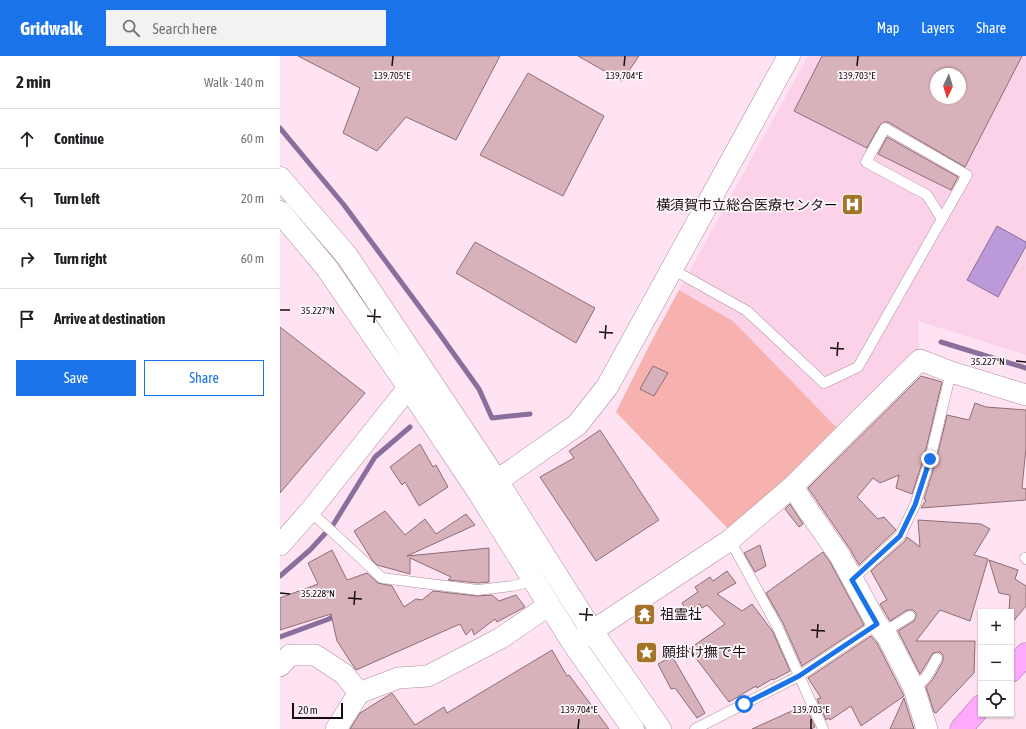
<!DOCTYPE html>
<meta charset="utf-8">
<style>
body{margin:0;font-family:"Asap Condensed","Noto Sans JP",sans-serif;background:#f2f2f2;color:#202124}
.controls{position:absolute;right:12px;bottom:12px;display:grid;overflow:hidden;border-radius:0px;box-shadow:0 1px 3px #0004}
.controls button{width:36px;height:36px;display:grid;place-items:center;padding:0;border:0;border-bottom:1px solid #e0e0e0;background:#fff;color:#202124;font:20px sans-serif}
.compass{position:absolute;left:650px;top:12px;width:36px;height:36px;border-radius:50%;background:#fff;box-shadow:0 1px 3px #0004;rotate:184deg}
.scale{position:absolute;left:12px;bottom:10px;width:51px;box-sizing:border-box;padding-left:4px;border:2px solid #160b11;border-top:0;font-size:11px;line-height:14px;white-space:nowrap;color:#160b11;-webkit-text-stroke:3px #fef7fb;paint-order:stroke}
.stop{position:absolute;width:12px;height:12px;margin:-9px;border:3px solid #1a73e8;border-radius:50%;background:#fff}
.stop.end{background:#1a73e8;border-color:#fff;box-shadow:0 1px 4px #0008}
.list{margin:0;padding:0;list-style:none}
h2{display:flex;justify-content:space-between;align-items:center;height:52px;margin:0;padding:0 16px;font-size:17px}
h2 small{font-size:13px;font-weight:400;color:#757577}
.list li{display:grid;grid-template-columns:26px 1fr auto;gap:12px;align-items:center;box-sizing:border-box;height:60px;padding:0 16px;border-top:1px solid #e0e0e0}
.list b{display:block;font-size:15px;white-space:nowrap}
.list em{font-size:13px;font-style:normal;color:#757577}
.actions{display:flex;gap:8px;padding:12px 16px}
.actions a{flex:1;padding:9px 0;border:1px solid #1a73e8;border-radius:0px;text-align:center;font-size:14px;color:#1a73e8}
.actions .main{background:#1a73e8;color:#fff}
.icon{flex:none;width:22px;height:22px;fill:none;stroke:currentColor;stroke-width:2;stroke-linecap:round;stroke-linejoin:round}
.map{position:relative;flex:none;width:746px;height:673px;overflow:hidden}
header{display:flex;align-items:center;gap:24px;box-sizing:border-box;height:56px;padding:0 20px;background:#1a73e8;color:#fff}
header strong{font-size:19px}
nav{display:flex;gap:22px;margin-inline-start:auto;font-size:14px}
.search{width:280px;height:36px;background:#f2f2f2;display:flex;align-items:center;gap:10px;box-sizing:border-box;padding:0 14px;border-radius:0px;color:#757577;font-size:15px}
main{display:flex}
aside{flex:1;background:#fff}
.map>svg:first-child{display:block}
.built{fill:#fcd2e9;fill-rule:evenodd}
.green{fill:#f7b2b0}
.water{fill:#bc9ad9;stroke:#8a6f9d}
.lines{fill:none;stroke-linecap:round;stroke-linejoin:round}
.stream{stroke:#8a6f9d;stroke-width:5}
.building{fill:#d8b2ba;stroke:#8e6c74;fill-rule:evenodd}
.lane-casing{stroke:#ad8d9e;stroke-width:11}
.street-casing{stroke:#ad8d9e;stroke-width:22}
.secondary-casing{stroke:#ad8d9e;stroke-width:23}
.highway-casing{stroke:#ac72aa;stroke-width:23}
.lane{stroke:#fff;stroke-width:10}
.street{stroke:#fff;stroke-width:21}
.secondary{stroke:#fff;stroke-width:22}
.highway{stroke:#fdaafd;stroke-width:22}
.route{stroke:#1a73e8;stroke-width:5}
.ticks{fill:none;stroke:#160b11;stroke-width:1.5}
.labels{text-anchor:middle;dominant-baseline:central;stroke-width:3.5;stroke-linejoin:round;paint-order:stroke}
.poi-label{font-size:14px;fill:#160b11;stroke:#fef7fb;text-anchor:start}
.ticks-label{font-size:10px;text-anchor:middle;fill:#160b11;stroke:#fef7fb;stroke-width:3.5;stroke-linejoin:round;paint-order:stroke}
</style>
<header>
<strong>Gridwalk</strong>
<div class="search"><svg class="icon" aria-label="search" viewBox="0 0 24 24"><circle cx="10" cy="10" r="6"/><path d="M15 15l6 6"/></svg>Search here</div>
<nav><a>Map</a><a>Layers</a><a>Share</a></nav>
</header>
<main>
<aside>
<h2>2 min<small>Walk · 140 m</small></h2>
<ul class="list">
<li><svg class="icon" aria-label="ahead" viewBox="0 0 24 24"><path d="M12 20V5M6 11l6-6 6 6"/></svg><div><b>Continue</b></div><em>60 m</em></li>
<li><svg class="icon" aria-label="left" viewBox="0 0 24 24"><path d="M17 20v-9H6M10 6l-5 5 5 5"/></svg><div><b>Turn left</b></div><em>20 m</em></li>
<li><svg class="icon" aria-label="right" viewBox="0 0 24 24"><path d="M7 20v-9h11M14 6l5 5-5 5"/></svg><div><b>Turn right</b></div><em>60 m</em></li>
<li><svg class="icon" aria-label="arrive" viewBox="0 0 24 24"><path d="M6 21V4h12l-3 4 3 4H6"/></svg><div><b>Arrive at destination</b></div></li>
</ul>
<div class="actions"><a class="main">Save</a><a>Share</a></div>
</aside>
<div class="map">
<svg width="746" height="673" viewBox="0 0 746 673">
<rect width="100%" height="100%" fill="#ffe3f2"/>
<path class="built" d="M528 0H746V299L638 265 639 299 558 373 453 265 399 234ZM656 18H680V42H656Z"/>
<path class="green" d="M399 234 453 265 558 373 451 476 336 356 369 290Z"/>
<path class="water" d="M717 170 746 186V190L718 241 687 224Z"/>
<g class="lines">
<path class="stream" d="M0 72 64 149 156 273 199 333 212 362 250 358
M661 286 746 312
M0 520 30 494 53 469 95 401 130 371
M0 581 49 563 56 559"/>
</g>
<path class="building" d="M18 0H220L176 84 126 61 97 95 63 77 80 32Z
M298 0H359L342 25Z
M542 0H742L685 111 608 66H605L600 69 587 92 514 55ZM656 18H680V42H656Z
M248 17 324 60 283 140 200 99Z
M607 81 678 121 671 134 598 98Z
M195 186 315 252 296 287 176 217Z
M0 271 85 337 0 437Z
M373 310 388 317 374 340 360 333Z
M641 320 662 326 644 401 632 438 616 432 619 419 600 427 593 422 577 441 598 463 604 461 616 474 579 509 570 493 528 432Z
M695 347 706 351 746 354V392L742 432 746 433V444L641 452 646 444 644 443 656 405 667 359 689 364Z
M320 374 379 464 316 505 260 421 294 402 289 395Z
M140 388 153 411 156 409 168 431 139 450 125 426 122 429 110 411Z
M510 448 523 468 519 471 505 453Z
M105 455 125 479 145 463 156 478 186 458 195 469 127 500 209 492V526L198 527 168 524 171 521 130 502V518L97 509 92 504 74 475Z
M638 464 701 468 710 473 694 499 708 503 690 565 660 554 636 585H695L694 617 656 657 654 656 646 631 653 623 663 605V599L660 596 653 597 640 618 618 575 634 565 636 560V557L633 554H627L610 565 600 548 607 544 591 515 625 485 627 481 640 491Z
M480 489 486 510 475 516 464 497Z
M52 494 67 524 87 517 98 527 112 530 124 551 136 543 142 544 153 535 197 540 212 539 219 545 236 539 245 551 217 566 215 563 194 579 192 573 186 579 180 568 76 614 57 585 51 558 0 574V542L38 528 28 507Z
M543 496 550 506 584 569 522 610 503 567 486 537Z
M709 504 738 514 735 523 746 530V550L731 568V556H729L730 539 719 537Z
M447 515 456 527 437 538 462 555 472 548 493 576 510 615 493 624 492 623 477 632 476 630 449 646 409 593 445 568 427 549 422 552 420 548 407 555 402 547 418 536 415 531 430 521 433 525Z
M591 580 597 587 624 640 581 670 571 650 550 664 549 662 546 664 537 643 541 642 528 622Z
M272 594 287 620 289 619 329 673H70L80 657 112 637 135 669 164 651 167 657Z
M392 600 425 657 417 662 395 632 391 633 378 608Z
M624 642 634 673H610Z
M525 649 535 671 531 673H472Z"/>
<g class="lines">
<defs>
<path id="lane" d="M392 213 467 255 544 327 578 311 687 119 605 72 586 106 647 139 662 163
M30 455 102 522 198 534 232 530 254 525
M450 484 497 570 543 673
M745 502 746 503
M572 524 620 480 635 449 650 403 671 316
M604 576 630 560
M634 634 647 620 657 602
M415 673 519 620 597 568"/>
<path id="street" d="M513 430 523 447 560 500 597 568 607 580 633 630 647 673
M0 489 30 455 140 317
M297 585 450 484 513 430 580 363 640 304 671 316 746 339
M0 610 10 599H35L64 618 79 637
M56 673 79 637 118 622 148 620 221 582 269 549"/>
<path id="secondary" d="M0 122 67 200 217 425 312 575 380 673
M0 156 46 211 129 332 199 437 293 587 353 673
M217 425 297 369 327 331 509 0"/>
<path id="highway" d="M731 615 746 598
M681 673 701 650"/>
</defs>
<use href="#lane" class="lane-casing"/>
<use href="#street" class="street-casing"/>
<use href="#secondary" class="secondary-casing"/>
<use href="#highway" class="highway-casing"/>
<use href="#lane" class="lane"/>
<use href="#street" class="street"/>
<use href="#secondary" class="secondary"/>
<use href="#highway" class="highway"/>
</g>
<g class="lines">
<path class="route" d="M464 648 519 620 597 568 572 524 620 480 635 449 650 403"/>
</g>
<path class="ticks" d="M112 10 113 0M344 10 345 0M577 10 578 0M0 254H10M87 260 101 261M94 267 95 253M319 276 333 277M325 283 326 269M550 292 564 293M557 300 558 286M736 305 746 306M0 537 10 538M68 542 82 543M74 549 75 535M299 558 313 559M306 565 307 552M531 574 545 575M537 582 538 568M298 673 299 663M531 673V663"/>
<defs>
<symbol id="hospital-square" viewBox="-11 -11 22 22"><rect x="-9" y="-9" width="18" height="18" rx="4" fill="#a47528" stroke="#fef7fb"/><path d="M-5-5h3v3.5h4V-5h3V5h-3V1.5h-4V5h-3Z" fill="#fff"/></symbol>
<symbol id="temple-square" viewBox="-11 -11 22 22"><rect x="-9" y="-9" width="18" height="18" rx="4" fill="#a47528" stroke="#fef7fb"/><path d="M0-6L5-2H3V0L6.5 2.5H4V6H1.5V3h-3V6H-4V2.5H-6.5L-3 0V-2H-5Z" fill="#fff"/></symbol>
<symbol id="sight-square" viewBox="-11 -11 22 22"><rect x="-9" y="-9" width="18" height="18" rx="4" fill="#a47528" stroke="#fef7fb"/><path d="M0-6L1.8-2.2L6-1.7L2.9 1.2L3.7 5.4L0 3.3L-3.7 5.4L-2.9 1.2L-6-1.7L-1.8-2.2Z" fill="#fff"/></symbol>
</defs>
<g fill-rule="evenodd">
<use href="#hospital-square" x="560" y="136" width="25" height="25"/>
<use href="#temple-square" x="352" y="546" width="25" height="25"/>
<use href="#sight-square" x="354" y="584" width="25" height="25"/>
</g>
<g class="labels">
<g class="poi-label">
<text x="558" y="149" text-anchor="end">横須賀市立総合医療センター</text>
<text x="380" y="558">祖霊社</text>
<text x="382" y="596">願掛け撫で牛</text>
</g>
</g>
<g class="ticks-label">
<text x="112" y="23">139.705°E</text>
<text x="344" y="23">139.704°E</text>
<text x="577" y="23">139.703°E</text>
<text x="38" y="258">35.227°N</text>
<text x="708" y="309">35.227°N</text>
<text x="38" y="541">35.228°N</text>
<text x="299" y="657">139.704°E</text>
<text x="531" y="657">139.703°E</text>
</g>
</svg>
<div class="controls">
<button>+</button>
<button>−</button>
<button><svg class="icon" aria-label="locate" viewBox="0 0 24 24"><circle cx="12" cy="12" r="6"/><path d="M12 2v4M12 18v4M2 12h4M18 12h4"/></svg></button>
</div>
<svg class="compass" viewBox="-18 -18 36 36"><path d="M0-13l5 13h-10z" fill="#e53935"/><path d="M0 13l5-13h-10z" fill="#757577"/></svg>
<div class="scale">20 m</div>
<div class="stop" style="left:464px;top:648px"></div>
<div class="stop end" style="left:650px;top:403px"></div>
</div>
</main>
